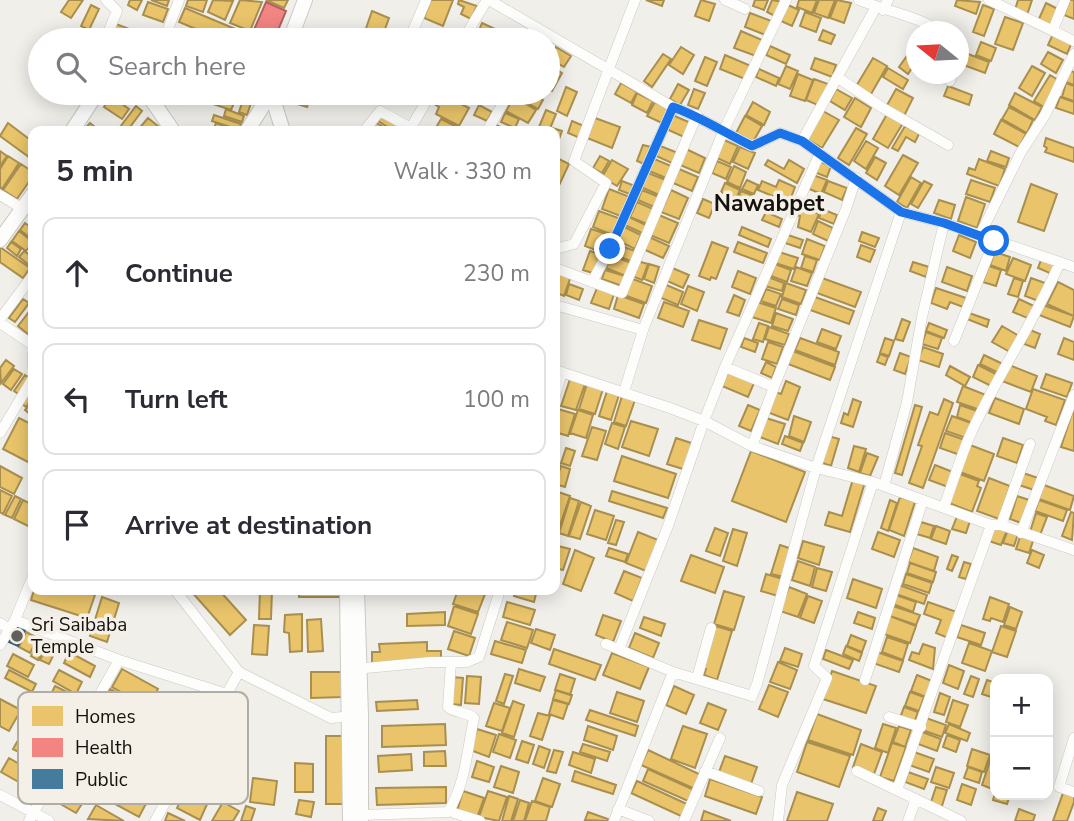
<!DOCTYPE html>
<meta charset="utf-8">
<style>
body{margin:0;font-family:"Nunito Sans",sans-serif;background:#f2f2f3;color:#2b2b33}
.controls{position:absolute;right:21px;bottom:21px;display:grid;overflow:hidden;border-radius:14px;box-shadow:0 4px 18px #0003}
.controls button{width:63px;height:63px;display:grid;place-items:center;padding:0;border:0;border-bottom:2px solid #e1e1e2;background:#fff;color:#2b2b33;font:35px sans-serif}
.compass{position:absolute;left:906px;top:21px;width:63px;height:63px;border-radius:50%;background:#fff;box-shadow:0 4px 18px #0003;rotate:288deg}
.stop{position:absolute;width:21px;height:21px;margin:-16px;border:5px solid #1a73e8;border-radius:50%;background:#fff}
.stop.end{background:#1a73e8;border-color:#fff;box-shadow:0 2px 7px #0008}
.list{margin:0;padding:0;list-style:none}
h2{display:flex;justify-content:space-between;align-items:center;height:91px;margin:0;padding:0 28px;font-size:30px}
h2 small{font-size:23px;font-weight:400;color:#7c7c81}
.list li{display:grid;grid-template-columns:46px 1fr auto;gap:21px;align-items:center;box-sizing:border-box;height:112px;margin:0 14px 14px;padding:0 14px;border:2px solid #e1e1e2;border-radius:14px}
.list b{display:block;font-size:26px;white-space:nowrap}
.list em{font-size:23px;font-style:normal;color:#7c7c81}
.icon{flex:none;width:38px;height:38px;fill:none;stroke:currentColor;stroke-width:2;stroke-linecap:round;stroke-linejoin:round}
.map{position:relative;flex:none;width:1074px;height:821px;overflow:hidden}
.search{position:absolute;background:#fff;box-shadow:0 4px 18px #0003;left:28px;top:28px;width:532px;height:77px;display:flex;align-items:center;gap:18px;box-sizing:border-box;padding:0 24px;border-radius:38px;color:#7c7c81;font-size:26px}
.panel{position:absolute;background:#fff;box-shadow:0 4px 18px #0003;left:28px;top:126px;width:532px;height:469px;border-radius:14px}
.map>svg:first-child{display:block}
.homes{fill:#e9c46a;stroke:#a98f4f;stroke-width:2}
.health{fill:#f28482;stroke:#af6260;stroke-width:2}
.public{fill:#457b9d;stroke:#365c72;stroke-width:2}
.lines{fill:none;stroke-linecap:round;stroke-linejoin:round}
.street-casing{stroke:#cccac6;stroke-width:11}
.secondary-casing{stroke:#cccac6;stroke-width:16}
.street{stroke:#fdfdfc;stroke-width:10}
.secondary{stroke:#fdfdfc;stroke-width:14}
.route{stroke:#1a73e8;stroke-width:9}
.poi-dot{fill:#615f5c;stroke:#f4f0e7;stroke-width:2.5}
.labels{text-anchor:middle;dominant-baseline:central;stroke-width:7;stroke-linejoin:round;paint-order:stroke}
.poi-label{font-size:19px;fill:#13120f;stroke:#f4f0e7;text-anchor:start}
.quarter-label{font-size:23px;font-weight:bold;fill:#13120f;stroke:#f4f0e7}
.key{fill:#f4f0e7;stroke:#b0ada6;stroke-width:2}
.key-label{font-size:19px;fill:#13120f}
</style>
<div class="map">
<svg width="1074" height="821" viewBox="0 0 1074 821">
<rect width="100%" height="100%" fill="#f1efea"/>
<path class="homes" d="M69 0H83L71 18 61 12Z
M130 0H142L137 10 128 5Z
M151 0H169L167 6Z
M188 0H207L203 12 186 6Z
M213 0 233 1 225 20 208 12Z
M240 0 262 2 250 31 230 23Z
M266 0H288L284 8Z
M431 0H453L443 26 424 18Z
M459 0 477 6 471 19 461 14 464 7 458 4Z
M646 0H664L662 6Z
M701 0 715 4 709 21 695 16Z
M755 0H768L764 10 753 6Z
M772 0 783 2 777 17 767 12Z
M799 0H817L812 13 797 7Z
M819 0H835L828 18 814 13Z
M837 0 851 3 844 23 830 18Z
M957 0 980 2 976 14 955 6Z
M1018 0H1032L1026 18 1014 13Z
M1070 0H1074V19L1064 15Z
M148 2 168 9 163 22 143 15Z
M1046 3 1058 9 1050 26 1038 21Z
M91 5 99 9 89 30 81 26Z
M788 5 799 10 792 26 781 21Z
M983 5 994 9 984 36 973 32Z
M185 8 257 38 256 40H222L179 22Z
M372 11 389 18 381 40 363 37Z
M805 12 821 18 816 32 800 26Z
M750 13 774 22 768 36 745 27Z
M1005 17 1023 23 1013 50 995 44Z
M482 23 508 35 505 40H493L478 33Z
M116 24 132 30 130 38 113 31Z
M527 29 536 34 533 40H522Z
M823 30 835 35 831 44 819 40Z
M741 31 762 40 756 56 734 48Z
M175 34 183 37 182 40H173Z
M1053 34 1072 42 1067 54 1048 45Z
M981 42 996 48 991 61 976 55Z
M770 46 790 55 786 64 766 55Z
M556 47 571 56 564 67 550 59Z
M681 47 694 55 683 74 669 65Z
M963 52 989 62 985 73 958 63Z
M1048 52 1063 60 1056 73 1041 64Z
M909 53 916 58V62L908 74 899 67Z
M663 54 671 59 652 87 644 81Z
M725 55 751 66 745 79 720 69Z
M705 57 717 62 707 86 695 81Z
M815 58 836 65 832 77 811 69Z
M873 58 887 66 870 96 855 88Z
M548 64 562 73 552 91 548 89Z
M786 66 798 71 790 89 778 84Z
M1032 66 1045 73 1032 96 1019 88Z
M888 68 908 80 903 89 883 77Z
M759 69 779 78 776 86 756 77Z
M1070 71 1074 72V85L1066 82Z
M798 74 813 80 805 101 790 96Z
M1050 75 1060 81 1044 107 1034 101Z
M814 79 828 84 820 106 806 100Z
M621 83 637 92 631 103 615 94Z
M1066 83 1074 86V101L1062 97Z
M678 84 689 90 680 105 670 99Z
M948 86 972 95 969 105 944 96Z
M566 87 577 92 567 116 557 111Z
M694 89 705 93 698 109 688 105Z
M836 89 852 98 845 110 830 101Z
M896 89 913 98 904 116 886 107Z
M64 93H80L75 101Z
M165 93H184L181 104 163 98Z
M284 93H312L307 107 282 99Z
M404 93H424L427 94 421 105 402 95Z
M440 93 469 108 459 126 436 114 439 107 434 104Z
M530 93 543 100 538 109 512 94Z
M637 93 653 101 647 113 632 105Z
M1015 93 1042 107 1035 120 1009 105Z
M207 94 234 103 231 110 204 101Z
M245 94 253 97 247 115 239 112Z
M111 96 129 109 122 119 104 107Z
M514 97 536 110 528 123 506 111Z
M1060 97 1074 102V114L1056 108Z
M855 98 871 108 861 127 844 117Z
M655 102 671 110 664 124 647 116Z
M753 102 770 112 764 125 746 115Z
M479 105 492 112 487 121 474 115Z
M136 106 142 111 127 131H117Z
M1009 107 1033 120 1027 133 1002 119Z
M226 109 244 116 242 122 224 116Z
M546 110 556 114 549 131 539 127Z
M823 111 839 120 822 148 807 139Z
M505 113 519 119 515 128 501 122Z
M383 114 401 125 397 131H394L378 121Z
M670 114 691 123 684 137 664 128Z
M887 114 903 123 888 148 873 139Z
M214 115 241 124 239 130 212 121Z
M745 116 762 126 753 142 736 133Z
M148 118 159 127 156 131H137Z
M595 118 620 127 612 148 587 138Z
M441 119 459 128 457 131H434Z
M1001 120 1026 134 1019 147 994 134Z
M572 121 584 126 580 138 568 133Z
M375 122 390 131H369Z
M8 123 33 142V160L0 136Z
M90 123 100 131H83Z
M216 123 239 131H213Z
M494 124 507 130 506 131H491Z
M905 126 919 134 915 142 906 137 898 151 892 148Z
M552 128 562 131 558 142 555 141V131H550Z
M856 128 867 134 849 165 838 158Z
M1046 138 1074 148V162L1045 152 1047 148 1044 146Z
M724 140 738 146 730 164 717 158Z
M866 141 878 148 866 169 854 161Z
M643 145 651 147 644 164 637 161Z
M658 145 678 153 674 164 654 155Z
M740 147 755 153 748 169 733 162Z
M686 149 705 158 699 173 680 165Z
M0 151 7 156 0 166Z
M991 151 1009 158 1006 167 987 161Z
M903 155 918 163 899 195 885 186Z
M8 156 19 163 2 189 0 187V169Z
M600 156 609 161 602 173 593 168Z
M555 157 569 164 555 194Z
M875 157 886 163 877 180 866 173Z
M652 158 671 166 666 178 647 170Z
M979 159 1005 169 999 186 967 174 969 168 975 170Z
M612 160 628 169 617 186 602 177Z
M768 160 784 169 789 160 804 169 797 183 765 165Z
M717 161 731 167 726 179 712 173Z
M819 161 831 166 827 177 814 172Z
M21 164 33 172V176L17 199 3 190Z
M734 166 746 172 740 188 727 182Z
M679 169 698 177 692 191 673 183Z
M648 173 666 180 659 195 641 187Z
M813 175 827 180 821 194 807 188Z
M911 177 921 183 907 208 897 202Z
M747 180 758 185 754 194 742 189Z
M779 180 795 187 789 203 758 190 762 181 776 187Z
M971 180 995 188 990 202 966 194Z
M622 181 635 186 632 195 619 190Z
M828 181 847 188 842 200 824 192Z
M924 181 932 185 918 208 911 204Z
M725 183 740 190 736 199 721 192Z
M1031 184 1057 194 1044 231 1018 222Z
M609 189 630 197 623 217 602 209Z
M642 190 659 197 654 207 638 200Z
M671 190 688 198 679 219 661 212Z
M741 191 752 195 748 206 737 201Z
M966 197 985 204 977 228 958 221Z
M703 199 715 204 709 218 697 213Z
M939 200 955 205 951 219 934 213Z
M637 202 653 209 647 224 630 217Z
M800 206 819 214 811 232 798 227 800 216 796 215Z
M822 209 837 215 834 224 819 218Z
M599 211 621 219 615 236 593 227Z
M766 212 782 219 779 227 762 220Z
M659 215 678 223 669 243 650 235Z
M629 217 648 226 644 234 625 225Z
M818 221 833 228 828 241 813 234Z
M25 223 33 229V240L20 230Z
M622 226 641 235 635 249 616 240Z
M742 227 771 239 768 247 739 235Z
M591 229 613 236 606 254 585 246Z
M19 231 33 242 26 251 12 241Z
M862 232 879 238 875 247 859 241Z
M788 235 803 240 800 248 785 243Z
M959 235 976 242 970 258 953 251Z
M649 237 669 246 663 258 643 249Z
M807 239 825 246 820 260 802 254Z
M11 242 21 249 17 256 7 248Z
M712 242 728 248 716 279 711 277 710 280 699 276Z
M738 242 767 253 763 263 734 252Z
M616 244 635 251 631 261 612 254Z
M861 245 875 250 870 262 857 257Z
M0 247 30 268 23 278 0 262Z
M24 251 33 257 29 265 19 257Z
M590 251 603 255 596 274 583 270Z
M779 252 798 258 794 269 775 263Z
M995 252 1010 257 1006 271 990 265Z
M611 255 631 263 626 276 606 268Z
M805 256 817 260 813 272 801 268Z
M1013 258 1031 265 1025 281 1006 274Z
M1041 260 1055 265 1052 274 1038 268Z
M637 261 648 264 642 280 632 276Z
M913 262 929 267 926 277 910 271Z
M649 264 659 267 654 283 644 279Z
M775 264 791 270 787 282 771 276Z
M989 266 1001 270 996 286 983 282Z
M670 267 689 275 683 288 665 280Z
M796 267 812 273 807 286 791 281Z
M947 267 972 276 967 291 942 282Z
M605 270 625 276 622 286 602 279Z
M558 271 571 276 564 296 555 292V282Z
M738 271 756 278 750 294 732 287Z
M768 277 784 283 782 291 765 286Z
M630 278 652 286 646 303 624 295Z
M822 278 861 292 855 307 817 293Z
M1014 278 1023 281 1018 297 1008 294Z
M1031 278 1048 284 1041 302 1025 296Z
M1058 282 1074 290V316L1047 304Z
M786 283 806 290 801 304 782 297Z
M569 284 583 289 579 300 566 295Z
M664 284 683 292 678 305 659 297Z
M688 286 704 292 697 311 681 304Z
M597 288 614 294 609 309 591 303Z
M936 288 966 298 963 307 950 302 947 309 931 303Z
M766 289 781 294 776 306 761 301Z
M618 295 644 304 639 318 614 309Z
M734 295 745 300 739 316 727 312Z
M815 297 854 311 849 324 810 310Z
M23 299 29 303 15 322 9 318Z
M782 299 799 305 796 315 778 309Z
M1019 299 1036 307 1030 319 1013 312Z
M664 302 689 311 683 327 658 318Z
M757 302 776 308 771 323 752 317Z
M1043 305 1074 316 1070 327 1039 315Z
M32 308 33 329 29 335 18 326Z
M776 313 793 319 788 331 772 326Z
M969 313 989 320 987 327 967 319Z
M902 319 910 322 903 341 895 339Z
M699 320 727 329 720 349 692 340Z
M759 323 768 326 763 342 753 339Z
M929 323 947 330 944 338 926 331Z
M1002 326 1019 336 1010 352 992 342Z
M769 327 789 334 785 345 765 339Z
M822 329 841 336 836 349 817 342Z
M1030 330 1040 334 1035 348 1024 344Z
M926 332 942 338 938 349 922 344Z
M744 338 758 343 755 352 741 347Z
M800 338 839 352 835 365 795 350Z
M885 338 894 341 889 356 880 353Z
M1064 338 1074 342V360L1058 354Z
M768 342 783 347 777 364 762 359Z
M923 347 943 354 939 367 918 360Z
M793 351 835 367 830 380 788 364Z
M900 353 911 357 905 374 894 370Z
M880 354 888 357 885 365 877 362Z
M984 355 1003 364 999 373 980 364Z
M6 360 14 366 1 383 0 368Z
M766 362 776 367 772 378 761 373Z
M978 365 998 375 993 387 973 377Z
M1009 365 1037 376 1031 392 1002 381Z
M950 366 970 377 965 386 946 375Z
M14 369 22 374 11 390 3 384Z
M728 372 754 383 748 397 722 386Z
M1046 374 1072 383 1067 397 1041 388Z
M25 375 31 379 20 395 14 391Z
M570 379 585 384 576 410 561 406Z
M786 381 800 387 788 420 767 412 775 392 781 394Z
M587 384 603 389 595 414 579 409Z
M963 386 986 395 980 410 957 402Z
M31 389 33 397 26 407 21 403Z
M1033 389 1065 400 1056 425 1045 421 1047 417 1026 409Z
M607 391 619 395 611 420 599 416Z
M622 396 635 400 626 426 614 422Z
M995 398 1024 409 1019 424 989 413Z
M853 399 861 402 853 427 841 423 844 413 848 415Z
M944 399 953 403 923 488 909 483 922 446 918 445 930 412 938 415Z
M31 403 33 405V417L25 410Z
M748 405 760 410 751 431 739 426Z
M915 405 922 407 902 475 895 473Z
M960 405 977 411 973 423 957 417Z
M1074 407V451L1061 447Z
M558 409 575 414 568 436 555 432V420Z
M578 410 593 415 586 438 570 433Z
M794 416 811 422 804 442 789 436Z
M952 416 971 423 966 438 946 431Z
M19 418 33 425V456L30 463 3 449Z
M766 418 785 424 778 444 760 437Z
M631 421 658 429 649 456 622 447Z
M612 423 625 427 618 449 605 444Z
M592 427 606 431 597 460 582 456Z
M945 433 965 440 960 455 940 448Z
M785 436 803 443 800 451 782 444Z
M828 436 839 439 831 466 820 462Z
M676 438 694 444 686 470 667 464Z
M1003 438 1023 445 1017 463 997 456Z
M970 445 994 454 984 481 960 472Z
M854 446 866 449 859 472 848 468Z
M566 448 575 451 570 466 561 463Z
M751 451 805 472 786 522 732 501Z
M867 453 878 457 870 476 860 473Z
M622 456 676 474 668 498 614 481Z
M555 463 560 464 556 477H555Z
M935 465 953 472 948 487 929 480Z
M0 466 22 478 14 494 0 487Z
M561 466 570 469 565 487 555 484Z
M1023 473 1038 478 1034 490 1019 485Z
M960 474 979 481 977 486 981 488 972 512 949 503Z
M989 478 1010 486 999 519 977 511Z
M853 479 865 482 850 532 825 525 829 512 842 516Z
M1044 485 1074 496 1070 510 1039 499Z
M0 490 12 496 3 514 0 512Z
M555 491 570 496 556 537H555Z
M612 491 667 508 663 518 609 501Z
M15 496 21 499 12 518 5 515Z
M1017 496 1032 501 1024 524 1010 519Z
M900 497 915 502 904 536 889 530Z
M570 498 579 501 568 536 559 533Z
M23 500 33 505 32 528 14 519Z
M890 500 897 503 888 531 881 528Z
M1039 500 1067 510 1063 521 1035 511Z
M581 502 591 506 580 539 569 536Z
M595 510 614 516 606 540 587 534Z
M1071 512 1074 513 1072 540 1062 536Z
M1036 513 1047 517 1040 535 1030 532Z
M958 514 971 518 966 533 952 529Z
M616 520 624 522 616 545 608 543Z
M921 522 934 526 930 538 917 534Z
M994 525 1007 530 1001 545 989 541Z
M936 526 950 531 946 544 931 539Z
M715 528 728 533 720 556 706 551Z
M733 529 747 533 737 566 723 561Z
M1008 530 1018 534 1014 546 1003 543Z
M638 532 658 540 646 571 626 563Z
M878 532 900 540 894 557 872 549Z
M1021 534 1034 538 1029 553 1016 549Z
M803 541 824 547 819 565 798 558Z
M780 545 792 549 784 577 771 574Z
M558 546 570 549 563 570 555 568V556Z
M609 548 628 554 625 562 606 556Z
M913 548 938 557 934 571 908 562Z
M575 550 594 558 581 591 563 584Z
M1032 550 1044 555 1039 568 1027 563Z
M691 555 724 567 715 593 681 581Z
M952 555 958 557 952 571 947 569Z
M798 561 815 567 810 586 792 580Z
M964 562 971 564 966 579 959 577Z
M910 563 936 572 933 582 907 573Z
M817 568 832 572 826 591 812 587Z
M624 571 642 578 633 601 615 593Z
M766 574 783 579 778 596 761 591Z
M906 574 932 583 929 593 903 584Z
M853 579 882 589 876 608 847 598Z
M899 585 927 595 924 604 896 594Z
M789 587 807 594 798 617 780 611Z
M34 590H79L95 595 87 618 31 600Z
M190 590H219L246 620 230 635Z
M260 590H272L271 619H259Z
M299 590H342L341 597H299Z
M458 590H473L485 594 478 612 453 604Z
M516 590H537L534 602 514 596Z
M724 591 744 597 734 630 714 624Z
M896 595 916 602 913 612 893 604Z
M808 596 822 601 814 623 800 618Z
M102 597 119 603 107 642 90 636Z
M990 597 1009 604 1003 622 991 618 990 621 983 619Z
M507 602 535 610 530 625 503 617Z
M928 602 957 612 948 638 936 633 941 620 924 614Z
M454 606 478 614 471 634 448 626Z
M893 606 920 615 916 625 890 616Z
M1010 607 1022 612 1016 629 1004 625Z
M445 612V625L407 626V614Z
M858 612 875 618 872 629 854 623Z
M302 614V651L290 652 289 633 284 632 285 615Z
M603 615 621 621 613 642 596 635Z
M890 616 916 626 910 643 884 634Z
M644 617 665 624 661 636 640 628Z
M321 619 323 651 308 652 307 620Z
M507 622 533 630 527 648 501 640Z
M254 625 269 626 267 655 252 654Z
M961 625 985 633 981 645 957 637Z
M716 626 732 631 717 680 704 675 706 669 703 668Z
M1001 626 1016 631 1007 657 992 652Z
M536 629 555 635 550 650 531 643Z
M454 631 475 638 469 656 448 649Z
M26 632 38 638 30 653 19 647Z
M635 633 659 643 653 658 629 648Z
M851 635 866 641 862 652 847 646Z
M887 637 908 644 903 660 882 652Z
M40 639 47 643 38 660 31 656Z
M495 641 526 650 522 663 491 654Z
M427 642V651H441V661L372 663V652H380L379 644Z
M49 643 57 648 49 664 40 660Z
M969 643 992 651 985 671 962 663Z
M923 644 935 648 933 669 909 660 912 652 919 654Z
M846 646 862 653 859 661 843 654Z
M785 648 802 654 798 667 780 661Z
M554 649 601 665 595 680 549 664Z
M826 650 853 660 849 669 823 659Z
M69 652 95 666 90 677 64 663Z
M877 652 903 661 899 672 873 663Z
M612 653 649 667 640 689 603 675Z
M13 654 34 665 28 677 7 666Z
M778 662 797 670 790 689 770 682Z
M949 665 964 671 958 689 943 683Z
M122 669 158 689 148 707 112 687Z
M519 669 545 677 540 691 515 683Z
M9 670 36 684 32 692 5 678Z
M59 670 82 682 76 694 53 681Z
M832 671 876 686 866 713 823 699Z
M311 672H343V697L311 698Z
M505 674 513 676 504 704 496 701Z
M560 674 575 679 570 695 555 690Z
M917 675 932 681 926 697 911 691Z
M467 676 481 677 479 704 465 703Z
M971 676 979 679 973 697 964 694Z
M452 677 463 678 461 705 450 704Z
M987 680 995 683 994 698 982 694Z
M769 685 788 692 778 717 759 709Z
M55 686 77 697 70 711 48 700Z
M674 686 694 695 686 714 666 705Z
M110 689 147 709 140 722 103 703Z
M556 690 572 695 569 704 553 699Z
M617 692 644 701 637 722 610 713Z
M910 692 924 697 919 711 905 706Z
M940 693 950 697 944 715 934 712Z
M0 699 21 710 9 731 0 726Z
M417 700 418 709 377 711 376 702Z
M553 700 568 704 563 719 549 714Z
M953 700 968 705 960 727 946 722Z
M513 701 524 705 514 737 502 733Z
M494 703 510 708 502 731 486 726Z
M708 703 726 710 718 730 700 723Z
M904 707 918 712 914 723 900 718Z
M590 710 638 726 635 736 586 720Z
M538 713 550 716 542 740 530 736Z
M817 714 861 730 853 755 808 740Z
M926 718 946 725 942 737 922 730Z
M445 724 446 745 382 747V726Z
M883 724 896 728 888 753 875 748Z
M949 724 970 733 967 741 945 733Z
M588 726 617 736 613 750 584 740Z
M683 726 707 734 695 768 671 759Z
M899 726 911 730 905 747 893 742Z
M477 729 496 735 489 757 470 750Z
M922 732 941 739 937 751 918 744Z
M499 734 516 740 510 758 493 752Z
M21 735 49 750 41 764 13 749Z
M947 735 960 740 956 752 943 747Z
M326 736H344L343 804H326Z
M522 741 534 745 528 763 516 759Z
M807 742 850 756 839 787 797 772Z
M892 743 906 747 894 781 880 777Z
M583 744 610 752 607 761 580 752Z
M861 744 882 752 874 774 853 767Z
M539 746 550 750 544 768 533 764Z
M972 749 990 755 984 772 967 766Z
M554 750 563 752 556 773 547 771Z
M648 750 701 775 695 789 641 765Z
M445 751 446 766H424V752Z
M573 752 595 759 591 773 569 765Z
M914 752 934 759 929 772 909 765Z
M411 754 412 770 379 772 378 756Z
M725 756 757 767 751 784 719 772Z
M9 758 33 772 26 786 1 772Z
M991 758 995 759V790L982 785Z
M477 761 494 767 489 782 472 777Z
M295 763 313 764V792H295Z
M501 766 519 772 513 793 494 787Z
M936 767 954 773 949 788 931 782Z
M968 767 982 772 979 783 964 778Z
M648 769 694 790 688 801 643 781Z
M575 771 616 785 613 794 572 781Z
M908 772 928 779 924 789 905 782Z
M116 777 150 796 139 817 104 798Z
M253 778 277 781 274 805 250 802Z
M543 778 560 784 552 807 535 801Z
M710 779 762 797 756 814 705 796Z
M60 780 87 796 76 813 50 798Z
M637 781 689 805 683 817 631 793Z
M962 784 976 789 971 805 957 800Z
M446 787V803L377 805 376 788Z
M936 787 947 790 941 809 930 805Z
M185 791 208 802 200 820 177 808Z
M463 791 484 798 477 818 457 811Z
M488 791 507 797 499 821 479 817Z
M797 792 833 804 827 821H787Z
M995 793V795H1010L1007 804 993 800Z
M1063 793 1074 796V802L1067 821H1053Z
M509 796 518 799 511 821H502Z
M299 800 314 802 311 817 296 814Z
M520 800 529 803 524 821H513Z
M532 801 550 807 546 821H525Z
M223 802 239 811 233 821H212Z
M96 805 124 821 88 819Z
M246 806 255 809 251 821H241Z
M878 808 886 811 882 821H873Z
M1019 809 1035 815 1033 821H1015Z
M704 811 731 821H701Z
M588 812 608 819 607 821 585 820Z
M168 813 185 821H165Z"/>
<path class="health" d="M266 2 286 11 274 40 253 32Z"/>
<path class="public" d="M16 626 25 630 18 646 9 642Z"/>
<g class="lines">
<defs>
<path id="street" d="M106 0 117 11 110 28 119 40
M489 0 673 107C701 117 725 133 752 146L780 133 802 141 901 212 944 223 1074 267
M725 0 745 9
M859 0C883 10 921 17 940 32
M989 0 1074 41
M883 10 888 0
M1053 30 1065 0
M164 40 179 0
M409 40 426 0
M463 40 487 0
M958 45 962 48 958 56
M837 77 883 108 948 145
M950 81 952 74
M364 131 380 111 411 128
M409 131 431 93
M487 131 509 93
M802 141 876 7
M0 195 23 209
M980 235 1021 152 1045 115 1074 54
M555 249 574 244 606 183 574 161 635 0
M555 268 622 293 697 115
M592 282 610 249 673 107
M555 305 643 330 723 132 786 0
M0 319 33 275
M0 323 33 345
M954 341 994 241
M33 354V366
M725 367 774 387 846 209 856 178
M555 370 670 408 704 421 752 446 816 468 873 482 991 525
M624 392 643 330
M555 396 562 372
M0 433 33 378
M752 446 774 387
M884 486 907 402 922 317 944 223
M944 507C952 485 959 462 968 440 994 379 1034 324 1060 262
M1001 525 1030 444
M1021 533 1074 395
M175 590 239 672 331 718 354 716
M15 620 119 660 227 694
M0 623 9 629
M606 644 673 672 752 696 757 684 816 468 901 212
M0 645 15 620 33 576
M619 649 668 526 704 421 725 367 820 153
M355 669 431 662H467L479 657 500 590
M697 678 711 628
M865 680 923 500
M889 717 921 727
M1074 738 1059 787 1074 792
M705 771 759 791
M857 771 961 821
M897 790 991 525H1001L1074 550
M0 795 49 821
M618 809 649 821
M454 813 480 821
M361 815 448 812C466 783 467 750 474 718 466 711 456 714 448 707L451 662
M29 821 119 660
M155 821 239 672
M614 821 673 672
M684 821 720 738
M778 821 782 785 827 678 814 666 873 482
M908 821 916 799"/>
<path id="secondary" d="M290 40 305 0
M147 93 173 131
M271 93 283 131
M72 131 97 93
M247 131 271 93
M0 240 33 194
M347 590 350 821
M357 590 361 716V821"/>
</defs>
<use href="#street" class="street-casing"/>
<use href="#secondary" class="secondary-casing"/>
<use href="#street" class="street"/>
<use href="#secondary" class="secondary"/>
</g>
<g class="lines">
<path class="route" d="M610 249 673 107C701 117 725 133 752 146L780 133 802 141 901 212 944 223 994 241"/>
</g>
<circle class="poi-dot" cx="17" cy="636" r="7"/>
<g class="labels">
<g class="poi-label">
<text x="31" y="625">Sri Saibaba<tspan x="31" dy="22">Temple</tspan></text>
</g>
<g class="quarter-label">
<text x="769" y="203">Nawabpet</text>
</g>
</g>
<rect x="18" y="692" width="230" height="112" rx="10" class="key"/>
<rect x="32" y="706" width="31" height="20" fill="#e9c46a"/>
<rect x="32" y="738" width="31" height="19" fill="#f28482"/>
<rect x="32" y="769" width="31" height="20" fill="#457b9d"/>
<g class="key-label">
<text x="75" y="723">Homes</text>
<text x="75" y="754">Health</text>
<text x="75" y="786">Public</text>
</g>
</svg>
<div class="controls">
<button>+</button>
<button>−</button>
</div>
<svg class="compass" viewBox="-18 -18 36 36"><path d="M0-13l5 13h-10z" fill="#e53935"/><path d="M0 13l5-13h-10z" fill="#7c7c81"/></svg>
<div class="stop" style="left:994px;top:241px"></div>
<div class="stop end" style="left:610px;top:249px"></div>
<div class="search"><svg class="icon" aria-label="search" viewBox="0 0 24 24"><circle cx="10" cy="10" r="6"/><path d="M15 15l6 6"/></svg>Search here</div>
<section class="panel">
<h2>5 min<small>Walk · 330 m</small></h2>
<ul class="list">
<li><svg class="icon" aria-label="ahead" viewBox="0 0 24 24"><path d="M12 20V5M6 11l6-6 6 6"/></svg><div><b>Continue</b></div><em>230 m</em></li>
<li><svg class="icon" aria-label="left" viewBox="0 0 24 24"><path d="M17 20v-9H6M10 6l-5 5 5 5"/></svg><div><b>Turn left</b></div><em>100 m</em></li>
<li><svg class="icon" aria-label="arrive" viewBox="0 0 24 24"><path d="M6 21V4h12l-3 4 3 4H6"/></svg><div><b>Arrive at destination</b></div></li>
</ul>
</section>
</div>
